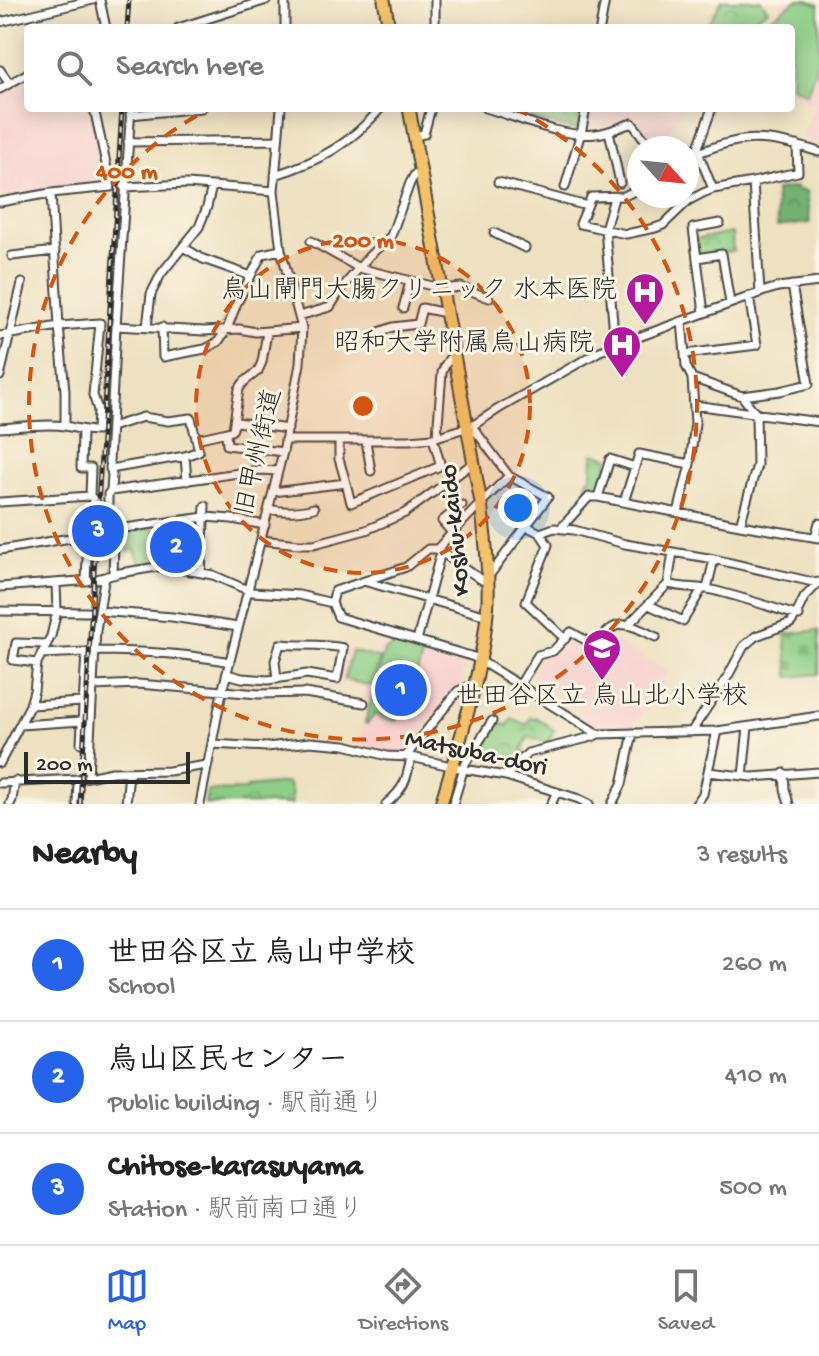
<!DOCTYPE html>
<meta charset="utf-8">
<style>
body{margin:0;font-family:"Gochi Hand","Klee One",sans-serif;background:#f6f6f6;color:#222}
.compass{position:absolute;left:627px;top:136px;width:72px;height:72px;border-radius:50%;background:#fff;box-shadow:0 4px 20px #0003;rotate:117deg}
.scale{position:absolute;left:24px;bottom:20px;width:166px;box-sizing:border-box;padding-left:8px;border:4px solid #2b2b2b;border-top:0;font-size:22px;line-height:28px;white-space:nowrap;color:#2b2b2b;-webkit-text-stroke:6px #fcf5e5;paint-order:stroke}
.you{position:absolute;left:518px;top:508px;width:28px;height:28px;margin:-20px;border:6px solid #fff;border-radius:50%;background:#1a73e8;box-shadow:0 0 0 12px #1a73e833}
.badge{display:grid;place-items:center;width:52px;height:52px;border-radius:50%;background:#2563eb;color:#fff;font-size:26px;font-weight:700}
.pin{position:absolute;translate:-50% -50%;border:4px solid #fff;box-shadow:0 2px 8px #0006}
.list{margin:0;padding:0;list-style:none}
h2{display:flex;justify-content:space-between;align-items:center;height:104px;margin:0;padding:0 32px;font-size:34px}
h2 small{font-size:26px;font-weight:400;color:#767676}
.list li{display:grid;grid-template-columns:52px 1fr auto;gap:24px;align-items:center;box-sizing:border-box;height:112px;padding:0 32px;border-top:2px solid #e0e0e0}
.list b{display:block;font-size:30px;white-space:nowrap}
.list p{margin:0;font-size:26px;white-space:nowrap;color:#767676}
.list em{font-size:26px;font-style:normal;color:#767676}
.icon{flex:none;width:44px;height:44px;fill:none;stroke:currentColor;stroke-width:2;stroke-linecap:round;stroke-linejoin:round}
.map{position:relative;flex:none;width:819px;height:804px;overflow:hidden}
.search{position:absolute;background:#fff;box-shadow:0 4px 20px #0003;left:24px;right:24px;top:24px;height:88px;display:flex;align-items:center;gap:20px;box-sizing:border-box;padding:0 28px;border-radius:8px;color:#767676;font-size:30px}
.sheet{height:440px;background:#fff}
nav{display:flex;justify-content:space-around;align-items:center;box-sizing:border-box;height:112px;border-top:2px solid #e0e0e0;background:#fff;font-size:22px;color:#767676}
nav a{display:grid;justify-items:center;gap:4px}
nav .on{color:#2563eb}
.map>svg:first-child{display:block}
.built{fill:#f7d0ce}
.forest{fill:url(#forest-crowns);stroke:#4e6e4f;stroke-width:2}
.cemetery{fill:url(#cemetery-stones);stroke:#5c7c58;stroke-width:2}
.park{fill:url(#park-crowns);stroke:#5c7c58;stroke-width:2}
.pitch{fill:#8dce86;stroke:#5c7c58;stroke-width:2}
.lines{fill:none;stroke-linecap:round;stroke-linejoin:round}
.minor-casing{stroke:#484642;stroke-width:11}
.highway-casing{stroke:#484642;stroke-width:15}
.minor{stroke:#fff;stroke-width:7}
.highway{stroke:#f3c26a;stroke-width:11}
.rail-casing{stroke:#2b2b2b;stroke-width:5}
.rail{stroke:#fcf5e5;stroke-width:2;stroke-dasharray:6;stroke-linecap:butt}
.ring{fill:none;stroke:#d5540f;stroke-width:4;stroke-dasharray:14 10}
.labels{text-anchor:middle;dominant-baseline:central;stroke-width:6;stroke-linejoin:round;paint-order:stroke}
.poi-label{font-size:26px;fill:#2b2b2b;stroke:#fcf5e5;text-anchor:end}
.street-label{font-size:26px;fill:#2b2b2b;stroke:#fcf5e5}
.centre{fill:#d5540f;stroke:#fcf5e5;stroke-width:4}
.ring-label{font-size:24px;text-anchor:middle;font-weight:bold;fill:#d5540f;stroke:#fcf5e5;stroke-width:6;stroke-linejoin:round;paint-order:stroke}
</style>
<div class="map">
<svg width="819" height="804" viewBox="0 0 819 804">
<defs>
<pattern id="forest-crowns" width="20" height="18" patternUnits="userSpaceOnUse" patternTransform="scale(2)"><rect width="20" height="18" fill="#72b173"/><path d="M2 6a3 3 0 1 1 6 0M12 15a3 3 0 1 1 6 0" fill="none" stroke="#5e905f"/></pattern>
<pattern id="cemetery-stones" width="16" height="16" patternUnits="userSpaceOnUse" patternTransform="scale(2)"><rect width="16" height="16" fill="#8dce86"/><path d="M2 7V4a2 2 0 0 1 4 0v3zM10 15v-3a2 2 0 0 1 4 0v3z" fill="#7ab174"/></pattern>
<pattern id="park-crowns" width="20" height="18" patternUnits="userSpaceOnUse" patternTransform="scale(2)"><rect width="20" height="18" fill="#8dce86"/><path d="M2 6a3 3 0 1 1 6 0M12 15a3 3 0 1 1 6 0" fill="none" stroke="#7ab174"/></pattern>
</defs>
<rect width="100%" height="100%" fill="#fcf5e5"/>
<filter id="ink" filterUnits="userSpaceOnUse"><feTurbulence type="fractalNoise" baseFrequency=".0125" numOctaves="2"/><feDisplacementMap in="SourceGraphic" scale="16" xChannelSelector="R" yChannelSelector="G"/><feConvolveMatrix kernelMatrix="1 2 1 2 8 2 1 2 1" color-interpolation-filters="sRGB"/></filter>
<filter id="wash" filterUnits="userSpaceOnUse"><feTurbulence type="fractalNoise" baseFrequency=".006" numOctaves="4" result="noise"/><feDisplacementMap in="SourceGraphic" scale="32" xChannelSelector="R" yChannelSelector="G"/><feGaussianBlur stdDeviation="1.8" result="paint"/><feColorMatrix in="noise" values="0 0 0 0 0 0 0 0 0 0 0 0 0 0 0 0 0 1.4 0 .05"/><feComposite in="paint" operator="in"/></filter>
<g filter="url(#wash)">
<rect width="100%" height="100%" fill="#eee1c1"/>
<path class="built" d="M783 0H819V144L802 138 814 105 803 101V97L791 91V28H751L776 13Z
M28 80V108H92L107 186 0 199V96Z
M592 108H683L666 139 656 147 633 117 602 128 589 126Z
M390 637 466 659 460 685 406 752 396 754 388 753 357 746 369 700 362 699 365 687 340 682 346 648 378 656 381 645 387 646Z
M570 637 596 651 607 637 670 672 630 731H598L575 717 581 706 530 676 541 659 555 654Z"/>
<path class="forest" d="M796 187 797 190 806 191 810 223 777 227 775 190Z"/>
<path class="cemetery" d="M819 630V674L789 677 785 634Z"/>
<path class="park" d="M722 0H761L768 10 739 28H706Z
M526 108H582L577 130 530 119 531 114 525 112Z
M732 233 733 251 698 256 696 239Z
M593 453 609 458 598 494 593 495 586 484 592 474Z
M153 528 157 536 159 565H155L154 562 140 564 135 550 127 551 125 530Z
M531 717 535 719 536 717 554 730 547 744 538 739 536 740 528 737 522 751 525 752 517 761 498 754 496 756 480 748 496 720 507 726 512 718 526 725Z
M287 783 291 790 292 804H205L207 791 247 790V787Z"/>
<path class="pitch" d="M797 0H807L819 4V57L807 93 791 86V28H756Z
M394 640 424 649 407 708 396 721 382 718 375 714 367 724 365 723 384 651 390 648Z
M352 651 380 659 371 686 344 679Z"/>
</g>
<g filter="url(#ink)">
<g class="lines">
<defs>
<path id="minor" d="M100 0 106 28
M0 22 93 0
M178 28 267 0
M285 28V0
M435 28V0
M600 28 605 0
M0 70 9 83
M0 89 28 73
M485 108C519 117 560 138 596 134 608 133 620 127 632 123L651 148
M712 108 697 150 713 189
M130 115 202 108
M609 131 620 183
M414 136 424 134 431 108
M128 142 278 140
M665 148 672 142 697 150
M687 158C739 134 765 134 819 152
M275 175C320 161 350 144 381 108
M498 182 587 206
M124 187 187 184 274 191
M565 187 582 129 586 108
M639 189 624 196 591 197 580 224 626 234 655 228 663 225 688 201 703 193 713 189 753 182
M51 193 59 326 65 391V426
M614 198 605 229 615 346
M0 202 51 193 111 187 94 108
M494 233 525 248
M311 241 359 268 436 287
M183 247 203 259 251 276
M12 256 55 251
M697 258 722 254 730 303
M442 289 461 287 489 298
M760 292 753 182 798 172 797 145
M403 308 410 282
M704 313 693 228 720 223
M299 316 330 307 342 288 369 256 391 236 410 183 415 174
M682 321 686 366 692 378 742 396 780 391 809 384 792 285
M116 326 204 331 239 329 256 332 302 328
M147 327 151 294 161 274 199 227 207 207 212 186
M162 327 163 357 205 349 218 342 227 329 237 303 262 254 281 250
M374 334 393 327 418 324 422 308 441 312
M0 336 59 326 100 323 93 395 98 410 97 431C85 431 76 428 65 426 44 423 21 427 0 428
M685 354 757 345 749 296
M0 376 22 283
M694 405 819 422
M234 425 237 422 288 429
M472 426 509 476 548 497 489 576
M82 431 81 468H91L90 496 93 499 88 535 86 581
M226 432 227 445 283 452
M437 436 442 373 445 365 449 359
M196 439 231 431 233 429 239 389 244 382 258 371 262 362 267 332
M285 440H409L433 438 472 426 500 408 600 351 765 291 778 287 819 282
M366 441 371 471
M185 456 187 481
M110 469 185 456 199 451 191 418 168 421 143 417 111 427
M346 483 351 503 438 467 440 463 433 438
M111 491 260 470 278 471
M273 492 346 483 339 459V441
M598 497 610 459 635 467
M0 502 90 496
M624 502 639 454 690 464
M481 503 509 476
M269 509C285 513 298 512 314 508
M678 513 690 464 695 423 692 378
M740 525 757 465 756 414 742 396
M526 526 540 533 554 528 574 530 625 544 714 559 817 583
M561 528 589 497H598L740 525 819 538
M110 530 205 517 232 519 265 525
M452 533 442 521 462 505
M540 533 548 545 526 602 565 639
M815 537 819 523
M261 540 299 544H314L366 530 405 513 469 466
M0 550 88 535
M438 550 482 580
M201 572 205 506
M113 574 114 541 108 527V494L111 491 112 475 109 462 116 326 131 108
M367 582 480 614
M668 584C682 588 697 587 712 590 742 597 770 607 799 616
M0 587 93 580 120 573 163 566 213 575 252 592 299 595 332 603 338 617 474 657 598 734 717 731 819 716
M707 589 714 559
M332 603 335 591 406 567 428 549H437L476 508
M649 605 683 621 702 589
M0 611 88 612
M99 611 172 617 238 627
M629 624 668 584 673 552
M417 640 441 552
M95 651C142 651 184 653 230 662
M41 654 86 652 81 743
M37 663 13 660 16 643 46 644
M227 674 242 678 268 680 307 674 337 679 343 648C322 644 301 646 280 644L275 661 277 679
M93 686 138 684 259 694 305 693 364 703
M519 686 538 655 553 651 571 632 596 646C616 615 627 623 656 637
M30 705 83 702
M20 725 82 721
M691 732 728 676 744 646 756 636 791 623 796 615 804 598 819 582
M212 744 267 747 310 742 345 745 387 756 411 757 464 769 506 776 579 799 589 804
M406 756 458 691 467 687
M0 763 30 705 34 691 37 663 51 636 57 611 56 583
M708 772 752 777 819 772
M784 773 785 789 789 804
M88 776 96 630 104 581 107 576
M506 776 528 753 592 737 598 734
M743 776 748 727
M0 783 78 779 112 772 169 771 207 765
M10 804 12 800 15 781
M77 804 78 779
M126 804 129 772
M200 804 222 692 283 452 300 364 302 328 281 250 274 191 281 108
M386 804C404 789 407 780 411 757
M453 804 465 764 492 721
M551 804 557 792
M612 804 622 784 633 733
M696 804 703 794 717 731"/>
<path id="highway" d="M384 0 389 28
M409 108 481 503C485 536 489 568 488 601 484 670 460 738 441 804"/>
</defs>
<use href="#minor" class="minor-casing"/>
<use href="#highway" class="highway-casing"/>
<use href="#minor" class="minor"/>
<use href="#highway" class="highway"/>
<defs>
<path id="rail" d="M127 28 129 0
M80 804 122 108"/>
</defs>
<use href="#rail" class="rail-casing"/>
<use href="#rail" class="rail"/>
</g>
</g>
<circle cx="363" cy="406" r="167" fill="#d5540f" fill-opacity=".12"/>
<g class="ring">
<circle cx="363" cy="406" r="167"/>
<path d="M515 108A334 334 0 1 1 211 108"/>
</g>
<defs>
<symbol id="hospital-pin" viewBox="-11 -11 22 30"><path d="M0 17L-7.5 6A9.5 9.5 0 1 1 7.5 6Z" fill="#b5179e" stroke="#fcf5e5"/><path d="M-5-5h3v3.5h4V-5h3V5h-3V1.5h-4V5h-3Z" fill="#fff"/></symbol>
<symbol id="school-pin" viewBox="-11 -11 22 30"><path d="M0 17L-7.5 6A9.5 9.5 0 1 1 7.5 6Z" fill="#b5179e" stroke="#fcf5e5"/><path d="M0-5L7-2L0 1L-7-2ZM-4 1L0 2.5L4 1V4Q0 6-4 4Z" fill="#fff"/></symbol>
</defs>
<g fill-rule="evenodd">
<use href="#hospital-pin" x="623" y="270" width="44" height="60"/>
<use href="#hospital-pin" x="600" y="323" width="44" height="60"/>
<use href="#school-pin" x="580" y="626" width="44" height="60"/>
</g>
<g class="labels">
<g class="poi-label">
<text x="617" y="292">烏山閘門大腸クリニック 水本医院</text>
<text x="594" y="345">昭和大学附属烏山病院</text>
<text x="602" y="698" text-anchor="middle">世田谷区立 烏山北小学校</text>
</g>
<g class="street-label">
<text transform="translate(261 453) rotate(-77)">旧甲州街道</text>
<text transform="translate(457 530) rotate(-96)">Koshu-kaido</text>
<text transform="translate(476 755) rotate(12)">Matsuba-dori</text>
</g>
</g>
<circle cx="363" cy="406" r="12" class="centre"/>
<g class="ring-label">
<text x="127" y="178">400 m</text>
<text x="363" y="247">200 m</text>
</g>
</svg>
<svg class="compass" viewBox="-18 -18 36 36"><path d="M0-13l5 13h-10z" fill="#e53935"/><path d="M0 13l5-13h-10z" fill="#767676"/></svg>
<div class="scale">200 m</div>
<div class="you"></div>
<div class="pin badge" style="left:401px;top:690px">1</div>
<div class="pin badge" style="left:176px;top:547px">2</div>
<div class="pin badge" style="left:98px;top:531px">3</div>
<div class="search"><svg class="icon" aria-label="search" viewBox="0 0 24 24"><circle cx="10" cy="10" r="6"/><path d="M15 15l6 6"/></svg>Search here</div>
</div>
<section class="sheet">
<h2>Nearby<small>3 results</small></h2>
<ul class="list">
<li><span class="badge">1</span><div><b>世田谷区立 烏山中学校</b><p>School</p></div><em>260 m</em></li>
<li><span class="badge">2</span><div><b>烏山区民センター</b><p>Public building · 駅前通り</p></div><em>410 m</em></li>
<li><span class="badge">3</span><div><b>Chitose-karasuyama</b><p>Station · 駅前南口通り</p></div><em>500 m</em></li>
</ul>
</section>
<nav>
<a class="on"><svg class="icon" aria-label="map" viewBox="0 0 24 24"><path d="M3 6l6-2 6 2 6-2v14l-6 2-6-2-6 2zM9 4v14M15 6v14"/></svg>Map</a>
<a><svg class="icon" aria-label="directions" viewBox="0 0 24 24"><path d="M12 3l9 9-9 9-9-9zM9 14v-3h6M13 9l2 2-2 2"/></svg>Directions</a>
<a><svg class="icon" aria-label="saved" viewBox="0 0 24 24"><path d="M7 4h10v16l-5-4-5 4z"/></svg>Saved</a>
</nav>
